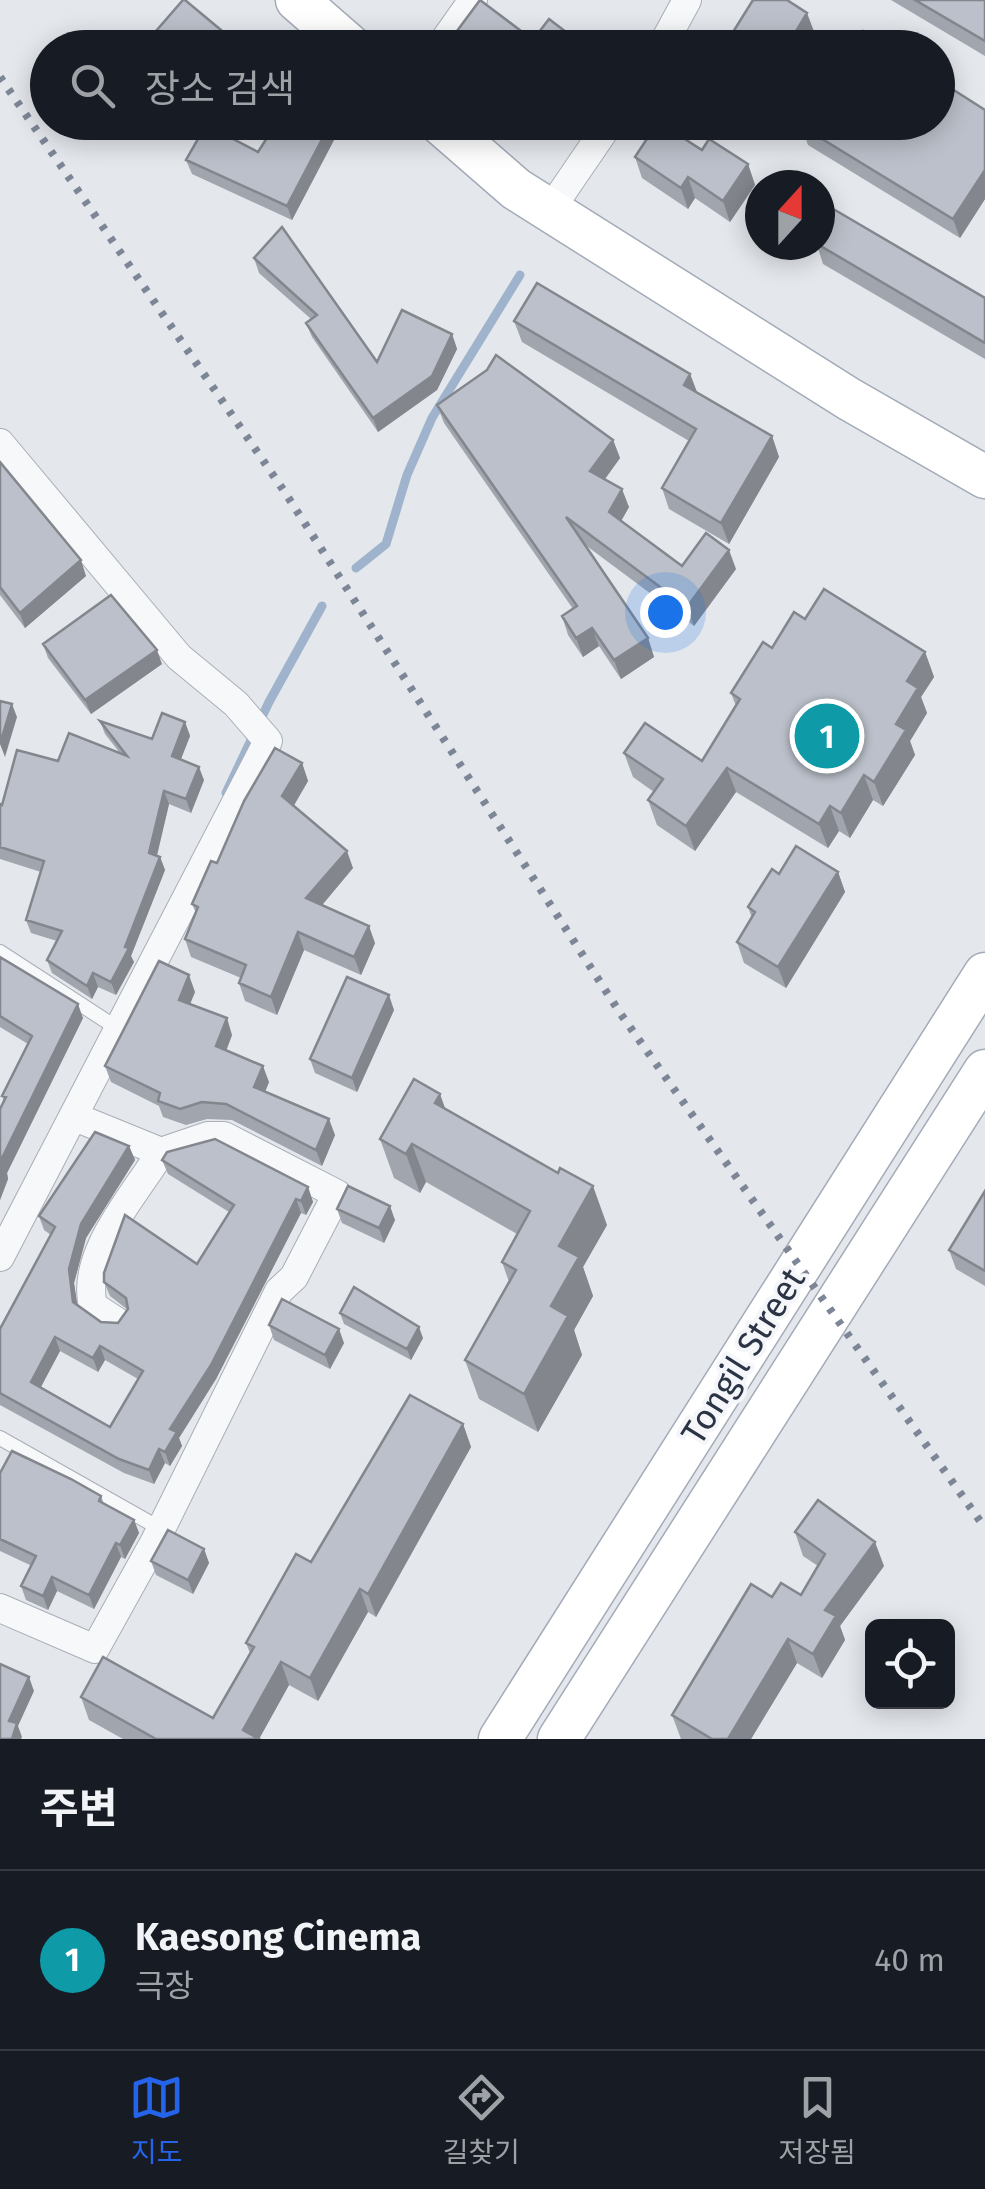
<!DOCTYPE html>
<html lang="ko">
<meta charset="utf-8">
<style>
body{margin:0;font-family:"Fira Sans","Noto Sans KR",sans-serif;background:#242831;color:#f1f3f6}
.controls{position:absolute;right:30px;bottom:30px;display:grid;overflow:hidden;border-radius:15px;box-shadow:0 5px 25px #0003}
.controls button{width:90px;height:90px;display:grid;place-items:center;padding:0;border:0;border-bottom:2px solid #363941;background:#171b24;color:#f1f3f6;font:50px sans-serif}
.compass{position:absolute;left:745px;top:170px;width:90px;height:90px;border-radius:50%;background:#171b24;box-shadow:0 5px 25px #0003;rotate:21deg}
.you{position:absolute;left:665px;top:612px;width:35px;height:35px;margin:-25px;border:8px solid #fff;border-radius:50%;background:#1a73e8;box-shadow:0 0 0 15px #1a73e833}
.badge{display:grid;place-items:center;width:65px;height:65px;border-radius:50%;background:#2563eb;color:#fff;font-size:32px;font-weight:700}
.pin{position:absolute;translate:-50% -50%;border:5px solid #fff;box-shadow:0 2px 10px #0006}
.list{margin:0;padding:0;list-style:none}
h2{display:flex;justify-content:space-between;align-items:center;height:130px;margin:0;padding:0 40px;font-size:42px}
h2 small{font-size:32px;font-weight:400;color:#9ea1a6}
.list li{display:grid;grid-template-columns:65px 1fr auto;gap:30px;align-items:center;box-sizing:border-box;height:180px;padding:0 40px;border-top:2px solid #363941}
.list b{display:block;font-size:38px;white-space:nowrap}
.list p{margin:0;font-size:32px;white-space:nowrap;color:#9ea1a6}
.list em{font-size:32px;font-style:normal;color:#9ea1a6}
.icon{flex:none;width:55px;height:55px;fill:none;stroke:currentColor;stroke-width:2;stroke-linecap:round;stroke-linejoin:round}
.map{position:relative;flex:none;width:985px;height:1739px;overflow:hidden}
.search{position:absolute;background:#171b24;box-shadow:0 5px 25px #0003;left:30px;right:30px;top:30px;height:110px;display:flex;align-items:center;gap:25px;box-sizing:border-box;padding:0 35px;border-radius:55px;color:#9ea1a6;font-size:38px}
.sheet{height:310px;background:#171b24}
nav{display:flex;justify-content:space-around;align-items:center;box-sizing:border-box;height:140px;border-top:2px solid #363941;background:#171b24;font-size:28px;color:#9ea1a6}
nav a{display:grid;justify-items:center;gap:5px}
nav .on{color:#2563eb}
.map>svg:first-child{display:block}
.lines{fill:none;stroke-linecap:round;stroke-linejoin:round}
.stream{stroke:#9fb4cc;stroke-width:9}
.service-casing{stroke:#a9aeb7;stroke-width:16}
.minor-casing{stroke:#a9aeb7;stroke-width:30}
.primary-casing{stroke:#a3abb8;stroke-width:45}
.service{stroke:#f7f8fa;stroke-width:14}
.minor{stroke:#f7f8fa;stroke-width:28}
.primary{stroke:#fff;stroke-width:42}
.rail{stroke:#7d8696;stroke-width:8;stroke-dasharray:5 10;stroke-linecap:butt}
.wall{fill:#a1a5ae;fill-rule:evenodd}
.shaded-wall{fill:#83868d}
.building{fill:#bbc0ca;stroke:#83868d;stroke-width:2.5;fill-rule:evenodd}
.labels{text-anchor:middle;dominant-baseline:central;stroke-width:8;stroke-linejoin:round;paint-order:stroke}
.street-label{font-size:35px;fill:#2b3445;stroke:#f4f6f9}
</style>
<div class="map">
<svg width="985" height="1739" viewBox="0 0 985 1739">
<rect width="100%" height="100%" fill="#e4e7ec"/>
<g class="lines">
<path class="stream" d="M356 568 386 544 407 475 432 418 520 275
M226 793 269 702 322 606"/>
<defs>
<path id="service" d="M0 952 120 1030
M0 1438 161 1529"/>
<path id="minor" d="M439 48 473 0
M661 48 687 0
M550 210 610 122
M0 443 179 657 236 704 268 741 0 1257
M116 1321 93 1306C80 1254 135 1195 161 1152
M0 1608 95 1649 155 1541 279 1291 294 1277 337 1194 224 1136H208L161 1152 75 1117"/>
<path id="primary" d="M297 0 352 48
M439 122 516 189 849 399 985 477
M500 1739 985 974
M559 1739 985 1071"/>
</defs>
<use href="#service" class="service-casing"/>
<use href="#minor" class="minor-casing"/>
<use href="#primary" class="primary-casing"/>
<use href="#service" class="service"/>
<use href="#minor" class="minor"/>
<use href="#primary" class="primary"/>
<path class="rail" d="M0 77 284 491 620 1013 985 1528"/>
</g>
<path class="wall" d="M891 0H985V56Z
M454 35 533 40 587 48H459Z
M985 110V199L960 238 808 145 801 126Z
M329 126 334 140 292 220 192 174 186 160 258 152Z
M702 150 748 164 755 185 730 222 695 198 688 209 642 178 635 157Z
M817 245 985 298V359L823 264Z
M254 258 377 362 452 334 457 349 437 390 378 432 312 337 306 323 311 319 259 273Z
M514 321 690 374 697 392 772 436 779 457 729 544 669 509 662 488 689 441 522 342Z
M437 405 613 440 620 458 605 479 629 507 621 521 682 566 736 569 694 626 584 544 648 638 654 657 621 679 599 646 583 657 568 635 562 616 573 609 444 423Z
M0 462 86 576 25 628 0 595Z
M805 619 925 652 934 677 921 697 927 713 910 741 915 755 883 806 873 800 850 838 839 831 828 848 736 792 695 851 657 825 648 800 654 792 633 777 624 753 702 761 736 706 731 693 772 648Z
M43 644 162 664 91 714 48 658Z
M100 721 152 739 185 722 190 736 181 759 204 780 191 813 169 804 157 856 160 857 165 870 131 956 134 962 116 995 98 987 92 999 52 973 47 960 57 941 31 933 26 920 41 872 0 859V804L2 805 58 761 120 753 105 734Z
M302 763 308 781 294 805 353 868 322 905 375 943 361 975 304 950 277 1015 245 1001 239 983 241 978 191 957 185 939 196 913 192 904 217 863Z
M838 872 845 892 786 988 744 963 737 942 752 918 748 907 779 874Z
M0 957 83 1018 7 1173 8 1179 0 1200 4 1101 2 1096 28 1044 0 1027Z
M195 992 190 1004 232 1035 226 1050 269 1082 265 1092 335 1135 322 1166 232 1120 207 1119 186 1125 163 1117 159 1106 111 1082 105 1066Z
M394 1010 357 1092 315 1073 310 1059Z
M446 1109 607 1225 583 1267 593 1296 574 1330 582 1355 538 1432 479 1399 465 1360 509 1282 502 1262 517 1234 426 1182 420 1193 394 1178 380 1139Z
M129 1146 135 1160 86 1238 74 1283 77 1304 101 1322 118 1323 128 1310 110 1296 104 1282 197 1264 229 1212 168 1174 162 1160 308 1187 313 1202 306 1215 301 1213 216 1379 179 1438 182 1446 170 1466 165 1463 154 1484 124 1473 0 1405V1329L51 1235 44 1230 39 1216ZM60 1351 98 1372 105 1360 138 1379 110 1427 41 1387Z
M985 1191V1286L956 1269 949 1250Z
M337 1209 395 1220 384 1243 342 1223Z
M340 1313 423 1338 411 1360 344 1324Z
M269 1325 344 1343 330 1369 274 1340Z
M463 1424 471 1447 376 1617 368 1612 318 1701 289 1685 259 1739H123L89 1720 81 1697 213 1718 250 1653 246 1643 311 1562Z
M0 1473 101 1496 104 1504 134 1520 139 1533 125 1559 121 1557 94 1609 57 1591 48 1610 26 1600 21 1586 32 1566 0 1551Z
M795 1532 884 1566 840 1626 845 1640 822 1678 797 1663 751 1739H681L672 1715 801 1595 818 1566 803 1556Z
M204 1549 209 1563 193 1594 156 1575 151 1561Z"/>
<path class="shaded-wall" d="M807 13 815 34 806 48H786Z
M329 126 334 140 292 220 287 206Z
M748 164 755 185 730 222 723 201Z
M985 170V199L960 238 953 219Z
M688 177 695 198 688 209 681 188Z
M452 334 457 349 437 390 378 432 373 418Z
M690 374 698 395 684 385Z
M772 436 779 457 729 544 721 523Z
M613 440 620 458 597 490 590 471Z
M622 489 629 507 616 530 609 512Z
M729 550 736 569 694 626 687 607Z
M81 560 86 576 25 628 20 613Z
M592 628 599 646 583 657 576 638Z
M648 638 654 657 621 679 614 660Z
M157 650 162 664 91 714 85 700Z
M925 652 934 677 921 697 927 713 910 741 915 755 883 806 874 782 896 724 907 681Z
M12 704 17 717 5 757 0 744Z
M185 722 190 736 177 769 172 756Z
M302 763 308 781 289 814 282 796Z
M199 767 204 780 191 813 186 799Z
M727 768 736 792 695 851 686 826Z
M864 775 873 800 850 838 841 813Z
M164 791 169 804 154 867 149 853Z
M830 806 839 831 828 848 819 824Z
M347 851 353 868 313 916 306 898Z
M160 857 165 870 131 956 134 962 116 995 111 982Z
M838 872 845 892 786 988 778 967Z
M369 926 375 943 361 975 354 957Z
M298 932 304 950 277 1015 271 997Z
M93 973 98 987 92 999 87 986Z
M189 975 195 992 185 1016 179 1000Z
M389 995 394 1010 357 1092 352 1078Z
M78 1004 83 1018 7 1173 8 1179 0 1200V1162Z
M227 1018 232 1035 222 1062 216 1046Z
M263 1066 269 1082 260 1103 254 1087Z
M440 1094 454 1133 435 1103Z
M329 1119 335 1135 322 1166 316 1150Z
M412 1144 426 1182 420 1193 406 1154Z
M129 1146 135 1160 86 1238 74 1283 79 1316 73 1302 69 1269 81 1224Z
M593 1186 607 1225 583 1267 593 1296 574 1330 582 1355 538 1432 524 1394 551 1306 559 1246Z
M308 1187 313 1202 306 1215 301 1201Z
M296 1199 301 1213 216 1379 179 1438 182 1446 170 1466 165 1452 170 1429Z
M390 1206 395 1220 384 1243 379 1228Z
M419 1327 423 1338 411 1360 407 1349Z
M339 1329 344 1343 330 1369 325 1355Z
M55 1337 60 1351 36 1396 31 1382Z
M100 1346 105 1360 98 1372 93 1358Z
M463 1424 471 1447 376 1617 368 1594Z
M159 1449 165 1463 154 1484 149 1470Z
M134 1520 139 1533 125 1559 120 1545Z
M875 1542 884 1566 840 1626 845 1640 822 1678 813 1654 825 1610Z
M116 1543 121 1557 94 1609 89 1595Z
M204 1549 209 1563 193 1594 188 1580Z
M52 1577 57 1591 48 1610 43 1596Z
M360 1589 368 1612 318 1701 310 1678Z
M788 1639 797 1663 751 1739H728Z
M281 1662 289 1685 259 1739 243 1730Z
M29 1677 34 1691 18 1726 22 1737 21 1739H12L9 1721Z"/>
<path class="building" d="M183 0H185L221 30 218 34 236 48H145L143 46Z
M480 0 533 40 549 19 587 48H470L454 35Z
M753 0H787L807 13 786 48H723Z
M915 0H985V41Z
M863 31 888 48H852Z
M938 80 985 110V170L953 219 801 126 803 122H938Z
M277 122H324L329 126 287 206 186 160 206 125 258 152Z
M658 122 702 150 709 139 748 164 723 201 688 177 681 188 635 157Z
M835 210 985 298V343L819 245 820 236Z
M282 227 377 362 402 310 452 334 432 376 373 418 306 323 317 315 254 258Z
M537 283 690 374 684 385 772 436 721 523 662 488 696 429 514 321Z
M496 355 613 440 590 471 622 489 609 512 682 566 706 533 729 550 687 607 566 517 648 638 614 660 592 628 576 638 562 616 577 606 437 405 487 370Z
M0 462 81 560 20 613 0 587Z
M824 589 925 652 907 681 918 688 896 724 906 730 874 782 864 775 841 813 830 806 819 824 727 768 686 826 648 800 663 779 624 753 645 723 702 761 740 699 731 693 763 642 772 648 794 612 805 619Z
M111 595 157 650 85 700 43 644Z
M0 701 12 704 0 744Z
M162 713 185 722 172 756 199 767 186 799 164 791 149 853 160 857 125 947 129 948 111 982 93 973 87 986 47 960 62 931 26 920 44 861 0 847V804L2 805 17 750 58 761 69 733 127 756 100 721 152 739Z
M275 748 302 763 282 796 347 851 306 898 369 926 354 957 298 932 271 997 239 983 246 965 185 939 198 907 192 904 211 861 217 863 244 801Z
M796 846 838 872 778 967 737 942 755 912 748 907 772 869 779 874Z
M0 957 78 1004 0 1162V1109L6 1097 2 1096 32 1036 0 1016Z
M159 961 189 975 179 1000 227 1018 216 1046 263 1066 254 1087 329 1119 316 1150 226 1104 202 1102 180 1109 158 1101 160 1093 105 1066Z
M347 977 389 995 352 1078 310 1059Z
M414 1079 440 1094 435 1103 558 1173 560 1168 593 1186 559 1246 579 1257 551 1306 568 1316 524 1394 465 1360 516 1270 502 1262 530 1211 412 1144 406 1154 380 1139Z
M95 1132 129 1146 81 1224 69 1269 73 1302 101 1322 118 1323 128 1309 126 1298 104 1282V1273L125 1215 197 1264 234 1205 162 1160 167 1152 215 1139 308 1187 301 1201 296 1199 211 1365 170 1429 177 1432 165 1452 159 1449 149 1470 119 1459 0 1393V1329L55 1227 39 1216ZM55 1337 93 1358 100 1346 143 1371 110 1427 31 1382Z
M348 1186 390 1206 379 1228 337 1209Z
M985 1191V1271L949 1250Z
M354 1287 419 1327 407 1349 340 1313Z
M282 1299 339 1329 325 1355 269 1325Z
M410 1395 463 1424 368 1594 360 1589 310 1678 281 1662 243 1730 259 1739H156L81 1697 103 1657 213 1718 254 1647 246 1643 296 1554 311 1562Z
M12 1451 71 1479 101 1496 99 1501 134 1520 120 1545 116 1543 89 1595 52 1577 43 1596 21 1586 36 1556 0 1539V1473Z
M818 1500 875 1542 825 1610 836 1616 813 1654 788 1639 728 1739H712L672 1715 751 1584 772 1597 781 1583 801 1595 825 1554 795 1532Z
M168 1530 204 1549 188 1580 151 1561Z
M0 1664 29 1677 9 1721 17 1723 12 1739H0Z"/>
<g class="labels">
<g class="street-label">
<text transform="translate(743 1356) rotate(-58)">Tongil Street</text>
</g>
</g>
</svg>
<div class="controls">
<button><svg class="icon" aria-label="locate" viewBox="0 0 24 24"><circle cx="12" cy="12" r="6"/><path d="M12 2v4M12 18v4M2 12h4M18 12h4"/></svg></button>
</div>
<svg class="compass" viewBox="-18 -18 36 36"><path d="M0-13l5 13h-10z" fill="#e53935"/><path d="M0 13l5-13h-10z" fill="#9ea1a6"/></svg>
<div class="you"></div>
<div class="pin badge" style="left:827px;top:736px;background:#0f9aa8">1</div>
<div class="search"><svg class="icon" aria-label="search" viewBox="0 0 24 24"><circle cx="10" cy="10" r="6"/><path d="M15 15l6 6"/></svg>장소 검색</div>
</div>
<section class="sheet">
<h2>주변<small></small></h2>
<ul class="list">
<li><span class="badge" style="background:#0f9aa8">1</span><div><b>Kaesong Cinema</b><p>극장</p></div><em>40 m</em></li>
</ul>
</section>
<nav>
<a class="on"><svg class="icon" aria-label="map" viewBox="0 0 24 24"><path d="M3 6l6-2 6 2 6-2v14l-6 2-6-2-6 2zM9 4v14M15 6v14"/></svg>지도</a>
<a><svg class="icon" aria-label="directions" viewBox="0 0 24 24"><path d="M12 3l9 9-9 9-9-9zM9 14v-3h6M13 9l2 2-2 2"/></svg>길찾기</a>
<a><svg class="icon" aria-label="saved" viewBox="0 0 24 24"><path d="M7 4h10v16l-5-4-5 4z"/></svg>저장됨</a>
</nav>
